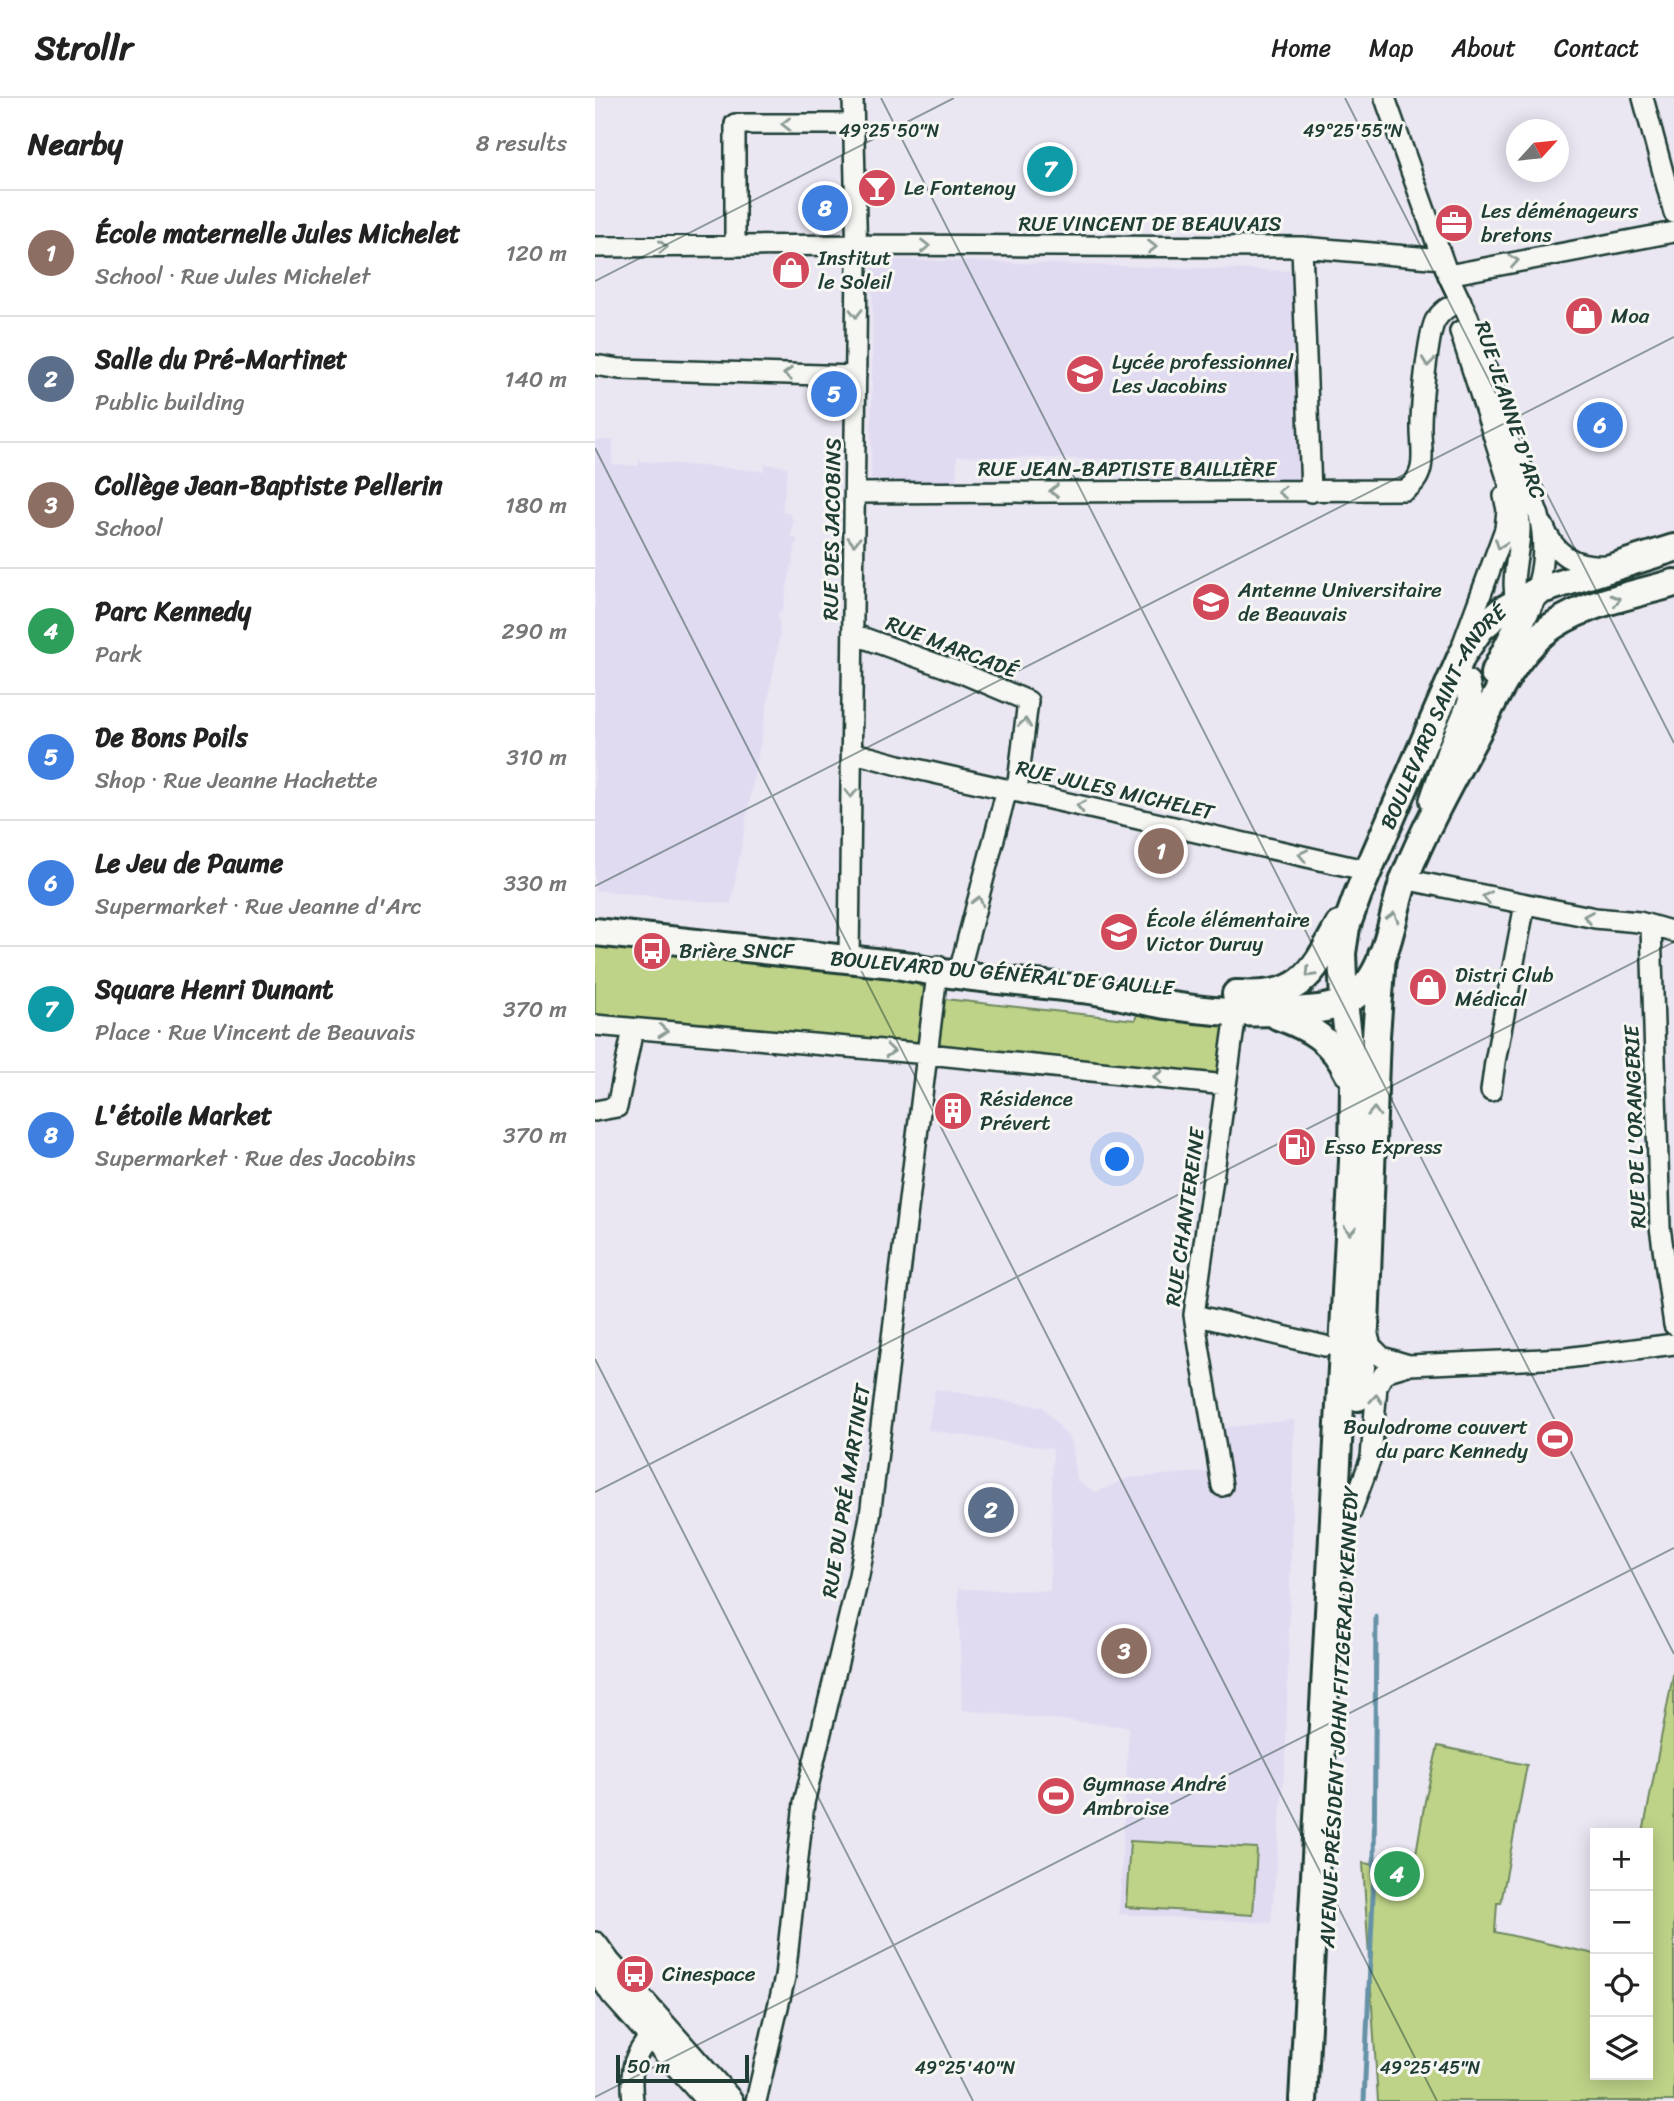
<!DOCTYPE html>
<meta charset="utf-8">
<style>
body{margin:0;font-family:Sriracha,sans-serif;background:#f6f6f6;color:#222}
.controls{position:absolute;right:21px;bottom:21px;display:grid;overflow:hidden;border-radius:0px;box-shadow:0 4px 18px #0003}
.controls button{width:63px;height:63px;display:grid;place-items:center;padding:0;border:0;border-bottom:2px solid #e0e0e0;background:#fff;color:#222;font:35px sans-serif}
.compass{position:absolute;left:911px;top:21px;width:63px;height:63px;border-radius:50%;background:#fff;box-shadow:0 4px 18px #0003;rotate:63deg}
.scale{position:absolute;left:21px;bottom:18px;width:133px;box-sizing:border-box;padding-left:7px;border:4px solid #1f3d34;border-top:0;font-size:19px;line-height:24px;white-space:nowrap;color:#1f3d34;-webkit-text-stroke:5px #f6f6f2;paint-order:stroke}
.you{position:absolute;left:523px;top:1062px;width:24px;height:24px;margin:-18px;border:5px solid #fff;border-radius:50%;background:#1a73e8;box-shadow:0 0 0 10px #1a73e833}
.badge{display:grid;place-items:center;width:46px;height:46px;border-radius:50%;background:#111827;color:#fff;font-size:23px;font-weight:700}
.pin{position:absolute;translate:-50% -50%;border:4px solid #fff;box-shadow:0 2px 7px #0006}
.list{margin:0;padding:0;list-style:none}
h2{display:flex;justify-content:space-between;align-items:center;height:91px;margin:0;padding:0 28px;font-size:30px}
h2 small{font-size:23px;font-weight:400;color:#767676}
.list li{display:grid;grid-template-columns:46px 1fr auto;gap:21px;align-items:center;box-sizing:border-box;height:126px;padding:0 28px;border-top:2px solid #e0e0e0}
.list b{display:block;font-size:26px;white-space:nowrap}
.list p{margin:0;font-size:23px;white-space:nowrap;color:#767676}
.list em{font-size:23px;font-style:normal;color:#767676}
.icon{flex:none;width:38px;height:38px;fill:none;stroke:currentColor;stroke-width:2;stroke-linecap:round;stroke-linejoin:round}
.map{position:relative;flex:none;width:1079px;height:2003px;overflow:hidden}
header{display:flex;align-items:center;gap:42px;box-sizing:border-box;height:98px;padding:0 35px;background:#fff;border-bottom:2px solid #e0e0e0}
header strong{font-size:33px}
nav{display:flex;gap:38px;margin-inline-start:auto;font-size:24px}
main{display:flex}
aside{flex:1;background:#fff}
.map>svg:first-child{display:block}
.built{fill:#e1dbf2}
.green{fill:#bed388;stroke:#6e885e;stroke-width:2}
.lines{fill:none;stroke-linecap:round;stroke-linejoin:round}
.stream{stroke:#6692a7;stroke-width:5}
.minor-casing{stroke:#1f3d34;stroke-width:24}
.tertiary-casing{stroke:#1f3d34;stroke-width:28}
.secondary-casing{stroke:#1f3d34;stroke-width:32}
.minor{stroke:#f6f6f2;stroke-width:19}
.tertiary{stroke:#f6f6f2;stroke-width:23}
.secondary{stroke:#f6f6f2;stroke-width:26}
.oneway{stroke:#8a9a93}
.ticks{fill:none;stroke:#1f3d34;stroke-width:2;stroke-opacity:0.45}
.labels{text-anchor:middle;dominant-baseline:central;stroke-width:6;stroke-linejoin:round;paint-order:stroke}
.poi-label{font-size:21px;fill:#1f3d34;stroke:#f6f6f2;text-anchor:start}
.street-label{font-size:21px;fill:#1f3d34;stroke:#f6f6f2}
.ticks-label{font-size:18px;text-anchor:middle;fill:#1f3d34;stroke:#f6f6f2;stroke-width:6;stroke-linejoin:round;paint-order:stroke}
</style>
<header>
<strong>Strollr</strong>
<nav><a>Home</a><a>Map</a><a>About</a><a>Contact</a></nav>
</header>
<main>
<aside>
<h2>Nearby<small>8 results</small></h2>
<ul class="list">
<li><span class="badge" style="background:#8d6e63">1</span><div><b>École maternelle Jules Michelet</b><p>School · Rue Jules Michelet</p></div><em>120 m</em></li>
<li><span class="badge" style="background:#5c6f8a">2</span><div><b>Salle du Pré-Martinet</b><p>Public building</p></div><em>140 m</em></li>
<li><span class="badge" style="background:#8d6e63">3</span><div><b>Collège Jean-Baptiste Pellerin</b><p>School</p></div><em>180 m</em></li>
<li><span class="badge" style="background:#2e9e5b">4</span><div><b>Parc Kennedy</b><p>Park</p></div><em>290 m</em></li>
<li><span class="badge" style="background:#3f7fe0">5</span><div><b>De Bons Poils</b><p>Shop · Rue Jeanne Hachette</p></div><em>310 m</em></li>
<li><span class="badge" style="background:#3f7fe0">6</span><div><b>Le Jeu de Paume</b><p>Supermarket · Rue Jeanne d'Arc</p></div><em>330 m</em></li>
<li><span class="badge" style="background:#0f9aa8">7</span><div><b>Square Henri Dunant</b><p>Place · Rue Vincent de Beauvais</p></div><em>370 m</em></li>
<li><span class="badge" style="background:#3f7fe0">8</span><div><b>L'étoile Market</b><p>Supermarket · Rue des Jacobins</p></div><em>370 m</em></li>
</ul>
</aside>
<div class="map">
<svg width="1079" height="2003" viewBox="0 0 1079 2003">
<rect width="100%" height="100%" fill="#eae6f2"/>
<filter id="ink" filterUnits="userSpaceOnUse"><feTurbulence type="fractalNoise" baseFrequency=".0143" numOctaves="2"/><feDisplacementMap in="SourceGraphic" scale="14" xChannelSelector="R" yChannelSelector="G"/><feConvolveMatrix kernelMatrix="1 2 1 2 8 2 1 2 1" color-interpolation-filters="sRGB"/></filter>
<g filter="url(#ink)">
<path class="built" d="M283 161 694 173 697 177 708 379 701 386 535 387 536 362 362 358 361 387H284L276 380 278 165Z
M0 342H18L17 366 43 368 44 363 169 373 170 366 193 369 187 413 194 415 198 422 196 439 202 441 188 510 183 516 185 536 136 806 0 792Z
M340 1291 448 1309 477 1344 482 1383 501 1394 533 1380 631 1372 625 1330 699 1322 691 1652 676 1825 524 1816 534 1629 367 1612 363 1491 455 1493 458 1351 333 1332Z"/>
<path class="green" d="M0 847 315 882 350 901 540 922 543 914 626 925 631 937 625 977 317 944 0 919Z
M1079 1572V2003H783L768 1765 818 1773 830 1703 843 1648 932 1667 906 1805H902L900 1834 1000 1856V1977H1053V1735H1048Z
M535 1743 662 1750 658 1817 531 1809Z"/>
<g class="lines">
<path class="stream" d="M769 2003 779 1775 781 1519"/>
<defs>
<path id="minor" d="M790 0 853 177 873 219 944 418C950 442 949 471 940 494
M1048 0 1079 115
M140 148V26H259
M0 149 262 147 707 149 847 161
M707 149 716 394
M853 177 1079 134
M865 233 924 417C929 446 914 474 921 504
M0 267 24 271 261 278
M260 395 810 392C835 377 825 350 826 327 826 308 833 237 840 223 846 213 855 207 866 203
M948 427C960 457 979 469 1011 467
M258 536 369 576 433 603 422 693
M868 545 910 431 912 412 909 398
M256 654 304 667 774 773
M809 781 1000 820 1044 824 1079 834
M1056 828 1065 1129 1079 1227
M254 862 262 164 258 0
M363 878 412 691
M0 927 333 956 631 987
M896 993 900 964 930 806
M0 1013 22 1009 38 931
M599 1217 730 1248
M771 1231 776 1248 787 1259 814 1267 971 1260 1079 1246
M627 1388 599 1217 643 901
M756 1414 776 1360 782 1288 788 1277 793 1273 813 1267
M38 2003C34 1965 39 1957 63 1929
M161 2003 190 1879 209 1705 264 1477 275 1418 343 868"/>
<path id="tertiary" d="M837 702 854 653 876 602 872 584 859 576
M0 1846 13 1864 136 2003
M0 1868 18 1896 114 2003"/>
<g id="secondary">
<path d="M899 576 940 494"/>
<path d="M0 834 317 868"/>
<path d="M302 867C366 880 430 884 495 892 523 896 550 904 578 908 616 914 656 916 694 913 713 912 734 912 751 903 794 883 795 818 810 779 829 732 854 686 878 642 898 605 915 564 947 536 982 506 1036 498 1079 485"/>
<path d="M641 896C706 900 716 879 744 827"/>
<path d="M683 918C715 929 738 943 753 975"/>
<path d="M763 1299 770 1229 781 938 787 857"/>
<path id="s1" d="M708 2003 758 1063 759 986 749 905 747 855 751 829 763 796 867 557 885 531 906 513 940 494 1079 450"/>
</g>
</defs>
<use href="#minor" class="minor-casing"/>
<use href="#tertiary" class="tertiary-casing"/>
<use href="#secondary" class="secondary-casing"/>
<use href="#minor" class="minor"/>
<use href="#tertiary" class="tertiary"/>
<use href="#secondary" class="secondary"/>
</g>
<defs><path id="oneway-chevron" d="M-2-3.5L2.5 0L-2 3.5" fill="none" stroke-width="1.6" stroke-linecap="round" stroke-linejoin="round" transform="scale(1.75)"/></defs>
<g class="oneway">
<use href="#oneway-chevron" transform="translate(191 26) rotate(180)"/>
<use href="#oneway-chevron" transform="translate(330 148)"/>
<use href="#oneway-chevron" transform="translate(68 149) rotate(-1)"/>
<use href="#oneway-chevron" transform="translate(557 149)"/>
<use href="#oneway-chevron" transform="translate(919 163) rotate(-10)"/>
<use href="#oneway-chevron" transform="translate(261 215) rotate(90)"/>
<use href="#oneway-chevron" transform="translate(833 264) rotate(97)"/>
<use href="#oneway-chevron" transform="translate(193 276) rotate(-178)"/>
<use href="#oneway-chevron" transform="translate(459 393) rotate(179)"/>
<use href="#oneway-chevron" transform="translate(687 394) rotate(-180)"/>
<use href="#oneway-chevron" transform="translate(259 443) rotate(91)"/>
<use href="#oneway-chevron" transform="translate(905 446) rotate(110)"/>
<use href="#oneway-chevron" transform="translate(1021 502) rotate(-16)"/>
<use href="#oneway-chevron" transform="translate(430 625) rotate(-83)"/>
<use href="#oneway-chevron" transform="translate(256 695) rotate(91)"/>
<use href="#oneway-chevron" transform="translate(486 708) rotate(-167)"/>
<use href="#oneway-chevron" transform="translate(708 757) rotate(-168)"/>
<use href="#oneway-chevron" transform="translate(892 799) rotate(-169)"/>
<use href="#oneway-chevron" transform="translate(383 803) rotate(-75)"/>
<use href="#oneway-chevron" transform="translate(798 819) rotate(-74)"/>
<use href="#oneway-chevron" transform="translate(993 819) rotate(-170)"/>
<use href="#oneway-chevron" transform="translate(715 875) rotate(133)"/>
<use href="#oneway-chevron" transform="translate(68 933) rotate(5)"/>
<use href="#oneway-chevron" transform="translate(295 953) rotate(5)"/>
<use href="#oneway-chevron" transform="translate(563 979) rotate(-174)"/>
<use href="#oneway-chevron" transform="translate(779 1014) rotate(-88)"/>
<use href="#oneway-chevron" transform="translate(755 1132) rotate(93)"/>
<use href="#oneway-chevron" transform="translate(781 1301) rotate(-86)"/>
</g>
</g>
<path class="ticks" d="M286 0 1079 1556M750 0 1079 645M0 183 359 0M0 350 842 2003M0 788 1079 239M0 1261 378 2003M0 1394 1079 844M0 1999 1079 1450"/>
<defs>
<symbol id="bar-disc" viewBox="-11 -11 22 22"><circle r="9.5" fill="#d1495b" stroke="#f6f6f2"/><path d="M-6-5H6L.8 .8V4.5H3.5V6h-7V4.5H-.8V.8Z" fill="#fff"/></symbol>
<symbol id="office-disc" viewBox="-11 -11 22 22"><circle r="9.5" fill="#d1495b" stroke="#f6f6f2"/><path d="M-6-3h4V-5.5h4V-3h4V5H-6ZM-1-4.5V-3h2v-1.5ZM-6 0V1H6V0Z" fill="#fff"/></symbol>
<symbol id="shop-disc" viewBox="-11 -11 22 22"><circle r="9.5" fill="#d1495b" stroke="#f6f6f2"/><path d="M-5-2.5h2.3a2.7 3.5 0 0 1 5.4 0H5L5.5 6h-11ZM-1.5-2.5h3a1.5 2.3 0 0 0-3 0Z" fill="#fff"/></symbol>
<symbol id="school-disc" viewBox="-11 -11 22 22"><circle r="9.5" fill="#d1495b" stroke="#f6f6f2"/><path d="M0-5L7-2L0 1L-7-2ZM-4 1L0 2.5L4 1V4Q0 6-4 4Z" fill="#fff"/></symbol>
<symbol id="university-disc" viewBox="-11 -11 22 22"><circle r="9.5" fill="#d1495b" stroke="#f6f6f2"/><path d="M0-5L7-2L0 1L-7-2ZM-4 1L0 2.5L4 1V4Q0 6-4 4Z" fill="#fff"/></symbol>
<symbol id="bus-disc" viewBox="-11 -11 22 22"><circle r="9.5" fill="#d1495b" stroke="#f6f6f2"/><path d="M-5-6H5V4H4V6H2V4H-2V6H-4V4H-5ZM-3.5-4V0h7V-4ZM-3.5 1.2v1.5H-2V1.2ZM2 1.2v1.5H3.5V1.2Z" fill="#fff"/></symbol>
<symbol id="building-disc" viewBox="-11 -11 22 22"><circle r="9.5" fill="#d1495b" stroke="#f6f6f2"/><path d="M-4-6H4V6H1V3H-1V6H-4ZM-2.5-4.3h1.7v1.8h-1.7ZM.8-4.3h1.7v1.8H.8ZM-2.5-1h1.7V.8h-1.7ZM.8-1h1.7V.8H.8Z" fill="#fff"/></symbol>
<symbol id="fuel-disc" viewBox="-11 -11 22 22"><circle r="9.5" fill="#d1495b" stroke="#f6f6f2"/><path d="M-5.5-6h7V0h2V4h1.3V-2.5L3-4.5l.8-.8L6-3V5H2.5V1h-1V6h-7ZM-4.2-4.7v3.2H.2V-4.7Z" fill="#fff"/></symbol>
<symbol id="stadium-disc" viewBox="-11 -11 22 22"><circle r="9.5" fill="#d1495b" stroke="#f6f6f2"/><path d="M0-5a6.5 5 0 1 0 0 10a6.5 5 0 1 0 0-10ZM-3.5-1.8h7v3.6h-7Z" fill="#fff"/></symbol>
</defs>
<g fill-rule="evenodd">
<use href="#bar-disc" x="260" y="68" width="44" height="44"/>
<use href="#office-disc" x="837" y="103" width="44" height="44"/>
<use href="#shop-disc" x="174" y="150" width="44" height="44"/>
<use href="#shop-disc" x="967" y="196" width="44" height="44"/>
<use href="#school-disc" x="468" y="254" width="44" height="44"/>
<use href="#university-disc" x="594" y="482" width="44" height="44"/>
<use href="#school-disc" x="502" y="812" width="44" height="44"/>
<use href="#bus-disc" x="35" y="831" width="44" height="44"/>
<use href="#shop-disc" x="811" y="867" width="44" height="44"/>
<use href="#building-disc" x="336" y="991" width="44" height="44"/>
<use href="#fuel-disc" x="680" y="1027" width="44" height="44"/>
<use href="#stadium-disc" x="938" y="1319" width="44" height="44"/>
<use href="#stadium-disc" x="439" y="1676" width="44" height="44"/>
<use href="#bus-disc" x="18" y="1854" width="44" height="44"/>
</g>
<g class="labels">
<g class="poi-label">
<text x="309" y="90">Le Fontenoy</text>
<text x="886" y="113">Les déménageurs<tspan x="886" dy="24">bretons</tspan></text>
<text x="223" y="160">Institut<tspan x="223" dy="24">le Soleil</tspan></text>
<text x="1016" y="218">Moa</text>
<text x="517" y="264">Lycée professionnel<tspan x="517" dy="24">Les Jacobins</tspan></text>
<text x="643" y="492">Antenne Universitaire<tspan x="643" dy="24">de Beauvais</tspan></text>
<text x="551" y="822">École élémentaire<tspan x="551" dy="24">Victor Duruy</tspan></text>
<text x="84" y="853">Brière SNCF</text>
<text x="860" y="877">Distri Club<tspan x="860" dy="24">Médical</tspan></text>
<text x="385" y="1001">Résidence<tspan x="385" dy="24">Prévert</tspan></text>
<text x="729" y="1049">Esso Express</text>
<text x="933" y="1329" text-anchor="end">Boulodrome couvert<tspan x="933" dy="24">du parc Kennedy</tspan></text>
<text x="488" y="1686">Gymnase André<tspan x="488" dy="24">Ambroise</tspan></text>
<text x="67" y="1876">Cinespace</text>
</g>
<g class="street-label">
<text x="555" y="126">RUE VINCENT DE BEAUVAIS</text>
<text transform="translate(915 312) rotate(72)">RUE JEANNE D'ARC</text>
<text x="532" y="371">RUE JEAN-BAPTISTE BAILLIÈRE</text>
<text transform="translate(237 431) rotate(-89)">RUE DES JACOBINS</text>
<text transform="translate(357 549) rotate(21)">RUE MARCADÉ</text>
<text stroke="none"><textPath href="#s1" startOffset="1409">BOULEVARD SAINT-ANDRÉ</textPath></text>
<text transform="translate(520 692) rotate(13)">RUE JULES MICHELET</text>
<text transform="translate(407 875) rotate(5)">BOULEVARD DU GÉNÉRAL DE GAULLE</text>
<text transform="translate(1040 1029) rotate(-92)">RUE DE L'ORANGERIE</text>
<text transform="translate(590 1119) rotate(-82)">RUE CHANTEREINE</text>
<text transform="translate(251 1393) rotate(-81)">RUE DU PRÉ MARTINET</text>
<text transform="translate(744 1619) rotate(-87)">AVENUE PRÉSIDENT JOHN FITZGERALD KENNEDY</text>
</g>
</g>
<g class="ticks-label">
<text x="294" y="39">49°25'50"N</text>
<text x="758" y="39">49°25'55"N</text>
<text x="370" y="1976">49°25'40"N</text>
<text x="835" y="1976">49°25'45"N</text>
</g>
</svg>
<div class="controls">
<button>+</button>
<button>−</button>
<button><svg class="icon" aria-label="locate" viewBox="0 0 24 24"><circle cx="12" cy="12" r="6"/><path d="M12 2v4M12 18v4M2 12h4M18 12h4"/></svg></button>
<button><svg class="icon" aria-label="layers" viewBox="0 0 24 24"><path d="M12 4l9 5-9 5-9-5zM3 14l9 5 9-5"/></svg></button>
</div>
<svg class="compass" viewBox="-18 -18 36 36"><path d="M0-13l5 13h-10z" fill="#e53935"/><path d="M0 13l5-13h-10z" fill="#767676"/></svg>
<div class="scale">50 m</div>
<div class="you"></div>
<div class="pin badge" style="left:566px;top:753px;background:#8d6e63">1</div>
<div class="pin badge" style="left:396px;top:1412px;background:#5c6f8a">2</div>
<div class="pin badge" style="left:529px;top:1553px;background:#8d6e63">3</div>
<div class="pin badge" style="left:802px;top:1776px;background:#2e9e5b">4</div>
<div class="pin badge" style="left:239px;top:296px;background:#3f7fe0">5</div>
<div class="pin badge" style="left:1005px;top:327px;background:#3f7fe0">6</div>
<div class="pin badge" style="left:455px;top:71px;background:#0f9aa8">7</div>
<div class="pin badge" style="left:230px;top:110px;background:#3f7fe0">8</div>
</div>
</main>
